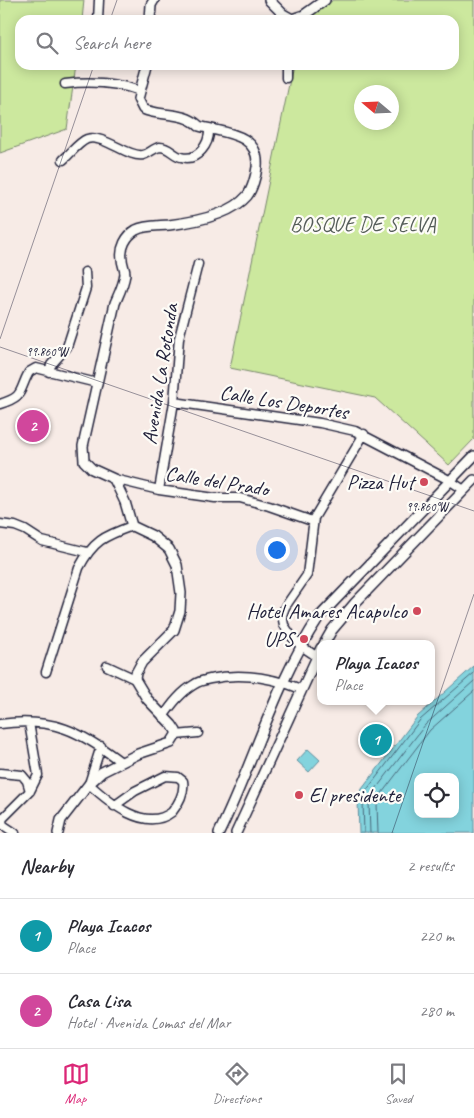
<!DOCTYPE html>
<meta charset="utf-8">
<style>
body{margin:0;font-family:Caveat,sans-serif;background:#f7f7f7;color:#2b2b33}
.controls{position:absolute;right:15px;bottom:15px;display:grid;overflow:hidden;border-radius:10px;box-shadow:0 2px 12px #0003}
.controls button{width:45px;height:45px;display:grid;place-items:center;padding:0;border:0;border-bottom:1px solid #e1e1e2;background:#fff;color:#2b2b33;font:25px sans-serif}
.compass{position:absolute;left:354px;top:85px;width:45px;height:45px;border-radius:50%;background:#fff;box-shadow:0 2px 12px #0003;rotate:289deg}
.you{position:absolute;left:276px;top:549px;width:18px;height:18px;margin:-12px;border:4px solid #fff;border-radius:50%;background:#1a73e8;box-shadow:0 0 0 8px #1a73e833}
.badge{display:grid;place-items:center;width:32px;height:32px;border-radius:50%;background:#db2777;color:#fff;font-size:16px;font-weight:700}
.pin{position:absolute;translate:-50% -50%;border:2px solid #fff;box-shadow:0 1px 5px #0006}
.popup{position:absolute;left:317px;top:640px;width:118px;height:65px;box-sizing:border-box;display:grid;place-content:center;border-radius:10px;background:#fff;filter:drop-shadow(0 1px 4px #0005);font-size:16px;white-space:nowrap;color:#7c7c81}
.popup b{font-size:19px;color:#2b2b33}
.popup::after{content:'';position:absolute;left:50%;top:100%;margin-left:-10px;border:10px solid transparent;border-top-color:#fff}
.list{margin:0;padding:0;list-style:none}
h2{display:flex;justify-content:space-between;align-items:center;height:65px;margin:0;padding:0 20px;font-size:21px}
h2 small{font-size:16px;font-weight:400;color:#7c7c81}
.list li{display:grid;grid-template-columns:32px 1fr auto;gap:15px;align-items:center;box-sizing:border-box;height:75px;padding:0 20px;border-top:1px solid #e1e1e2}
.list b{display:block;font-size:19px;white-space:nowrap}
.list p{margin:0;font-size:16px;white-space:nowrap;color:#7c7c81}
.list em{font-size:16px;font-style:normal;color:#7c7c81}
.icon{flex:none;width:28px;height:28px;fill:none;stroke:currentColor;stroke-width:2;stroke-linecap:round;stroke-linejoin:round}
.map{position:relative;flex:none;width:474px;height:833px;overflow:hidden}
.search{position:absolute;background:#fff;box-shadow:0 2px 12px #0003;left:15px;right:15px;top:15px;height:55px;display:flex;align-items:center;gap:12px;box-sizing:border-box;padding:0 18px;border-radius:15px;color:#7c7c81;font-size:19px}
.sheet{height:215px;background:#fff}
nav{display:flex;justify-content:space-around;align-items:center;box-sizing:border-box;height:70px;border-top:1px solid #e1e1e2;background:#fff;font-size:14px;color:#7c7c81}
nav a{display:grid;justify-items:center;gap:2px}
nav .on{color:#db2777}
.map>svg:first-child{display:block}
.green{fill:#cce89e;stroke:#77856c;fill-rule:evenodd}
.water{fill:#83d3dd;stroke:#5c8c9c;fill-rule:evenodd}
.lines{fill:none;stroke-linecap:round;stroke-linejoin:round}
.shore{stroke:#49697c;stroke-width:1}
.minor-casing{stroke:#22223b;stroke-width:11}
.major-casing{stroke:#22223b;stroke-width:12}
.minor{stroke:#fdfcf7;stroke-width:8}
.major{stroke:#fdfcf7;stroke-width:9}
.ticks{fill:none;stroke:#22223b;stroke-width:1;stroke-opacity:0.45}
.poi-dot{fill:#d1495b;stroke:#fdfcf7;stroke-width:2}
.labels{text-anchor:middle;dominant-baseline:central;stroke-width:4.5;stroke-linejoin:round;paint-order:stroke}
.park-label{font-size:21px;fill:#555d59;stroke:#fdfcf7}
.street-label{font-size:21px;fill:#22223b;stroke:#fdfcf7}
.poi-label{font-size:21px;fill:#22223b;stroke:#fdfcf7;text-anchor:end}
.ticks-label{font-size:12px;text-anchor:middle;fill:#22223b;stroke:#fdfcf7;stroke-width:4.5;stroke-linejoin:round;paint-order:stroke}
</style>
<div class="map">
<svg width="474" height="833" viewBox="0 0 474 833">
<rect width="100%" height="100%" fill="#f7ebe6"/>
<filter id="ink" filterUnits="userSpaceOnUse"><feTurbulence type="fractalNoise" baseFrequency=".02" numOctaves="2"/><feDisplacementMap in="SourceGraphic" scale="10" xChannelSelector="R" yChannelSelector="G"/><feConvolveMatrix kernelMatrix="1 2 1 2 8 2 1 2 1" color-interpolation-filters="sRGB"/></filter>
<g filter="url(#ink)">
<path class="green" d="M0 0H84L82 20H20V65H76L67 129 0 153Z
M333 0H474V439L449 465 375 398 230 368 293 65H454V20H305ZM392 92V122H362V92Z"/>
<path class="water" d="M474 666V833H359L358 800 362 789 417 717ZM418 777H455V814H418Z
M308 749 320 760 309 772 297 761Z"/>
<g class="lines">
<path class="shore" d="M364 833 363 801 366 791 420 720 474 673
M370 833 369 802 372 794 425 725 474 681
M378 833 377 804 379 797 430 730 474 691"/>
<defs>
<path id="minor" d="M98 20 99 0
M286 65V78
M65 84C91 81 115 82 140 91
M63 160C70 154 79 142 87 139 104 134 128 158 143 155 149 154 153 148 160 147 169 147 173 155 181 157 198 162 210 143 209 129
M49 372 51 365 67 347 86 288 85 272
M174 402 320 423 355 431 449 480 464 490
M0 404C25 396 18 392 29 372L36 368 97 383
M114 479 159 490 215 498H240L269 506 312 521
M159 490 174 402 179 338 198 264
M0 524 15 526 25 530 42 541 87 552
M316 656 301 646 292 637 284 625 282 615 285 607 307 575 314 518 364 434
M107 666 135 679
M46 672 79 568C93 541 104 536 132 526
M163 717C172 704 181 692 195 684 199 681 205 680 210 679 242 672 271 677 301 689
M0 724C53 717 80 731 121 762
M176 735 198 733
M101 746 89 784C110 803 145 833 172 812 179 803 185 793 183 781L178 777 165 776 135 791 114 806
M0 773 22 775 27 781 30 791
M15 833 3 825 2 821 3 818 30 791 38 775 29 723"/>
<path id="major" d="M269 0 283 14 292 19 304 15 325 0
M150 20 151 5 154 0
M324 644 332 630 355 603 474 480
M58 833 61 820 89 784 102 772 138 754 171 743 176 735V731L172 725 147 699 135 679 136 673 142 662 174 630 180 611 181 593 177 565 169 549 153 536 132 526 125 502 114 479 92 469 84 461 83 446 115 303C119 294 124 284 125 274 125 269 122 264 122 259 120 248 126 236 136 230 145 225 159 226 169 225 193 222 231 215 247 196 252 190 256 176 257 167 260 133 224 133 199 126 184 111 160 117 143 109L138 99 147 65
M219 833C254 762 275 683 319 617L474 456
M236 833 321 648"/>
</defs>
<use href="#minor" class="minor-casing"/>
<use href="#major" class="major-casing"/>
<use href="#minor" class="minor"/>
<use href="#major" class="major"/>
</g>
</g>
<path class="ticks" d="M110 20 117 0M0 339 94 65M0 347 474 511M392 833 474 594"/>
<g class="poi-dot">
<circle cx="424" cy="482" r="5"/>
<circle cx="417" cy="611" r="5"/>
<circle cx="304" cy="639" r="5"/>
<circle cx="299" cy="795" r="5"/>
</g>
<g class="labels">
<g class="park-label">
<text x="363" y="224">BOSQUE DE SELVA</text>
</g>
<g class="street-label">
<text transform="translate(160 374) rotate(-81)">Avenida La Rotonda</text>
<text transform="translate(284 402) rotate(9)">Calle Los Deportes</text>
<text transform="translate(217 481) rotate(9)">Calle del Prado</text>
</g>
<g class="poi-label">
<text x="414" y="482">Pizza Hut</text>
<text x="407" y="611">Hotel Amares Acapulco</text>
<text x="294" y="639">UPS</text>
<text x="309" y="795" text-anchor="start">El presidente</text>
</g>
</g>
<g class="ticks-label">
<text x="47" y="356">99.860°W</text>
<text x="427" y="511">99.860°W</text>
</g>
</svg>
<div class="controls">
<button><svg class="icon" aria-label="locate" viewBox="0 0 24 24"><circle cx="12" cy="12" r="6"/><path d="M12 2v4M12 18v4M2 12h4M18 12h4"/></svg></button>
</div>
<svg class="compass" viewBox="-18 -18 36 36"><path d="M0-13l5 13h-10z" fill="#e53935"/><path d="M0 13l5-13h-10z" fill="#7c7c81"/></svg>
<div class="you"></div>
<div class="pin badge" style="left:376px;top:740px;background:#0f9aa8">1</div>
<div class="popup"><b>Playa Icacos</b>Place</div>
<div class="pin badge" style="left:33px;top:426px;background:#d1479c">2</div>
<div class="search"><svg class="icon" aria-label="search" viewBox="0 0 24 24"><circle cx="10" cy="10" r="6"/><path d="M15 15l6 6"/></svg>Search here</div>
</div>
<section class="sheet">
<h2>Nearby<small>2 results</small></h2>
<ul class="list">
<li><span class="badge" style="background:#0f9aa8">1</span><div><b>Playa Icacos</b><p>Place</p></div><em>220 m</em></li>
<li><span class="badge" style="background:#d1479c">2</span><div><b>Casa Lisa</b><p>Hotel · Avenida Lomas del Mar</p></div><em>280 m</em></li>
</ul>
</section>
<nav>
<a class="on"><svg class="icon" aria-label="map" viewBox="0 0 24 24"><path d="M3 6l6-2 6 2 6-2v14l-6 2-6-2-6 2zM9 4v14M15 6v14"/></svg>Map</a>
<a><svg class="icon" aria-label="directions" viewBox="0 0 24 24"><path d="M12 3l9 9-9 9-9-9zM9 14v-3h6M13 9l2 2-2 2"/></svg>Directions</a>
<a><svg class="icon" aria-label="saved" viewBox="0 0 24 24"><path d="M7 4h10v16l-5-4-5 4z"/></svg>Saved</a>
</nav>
